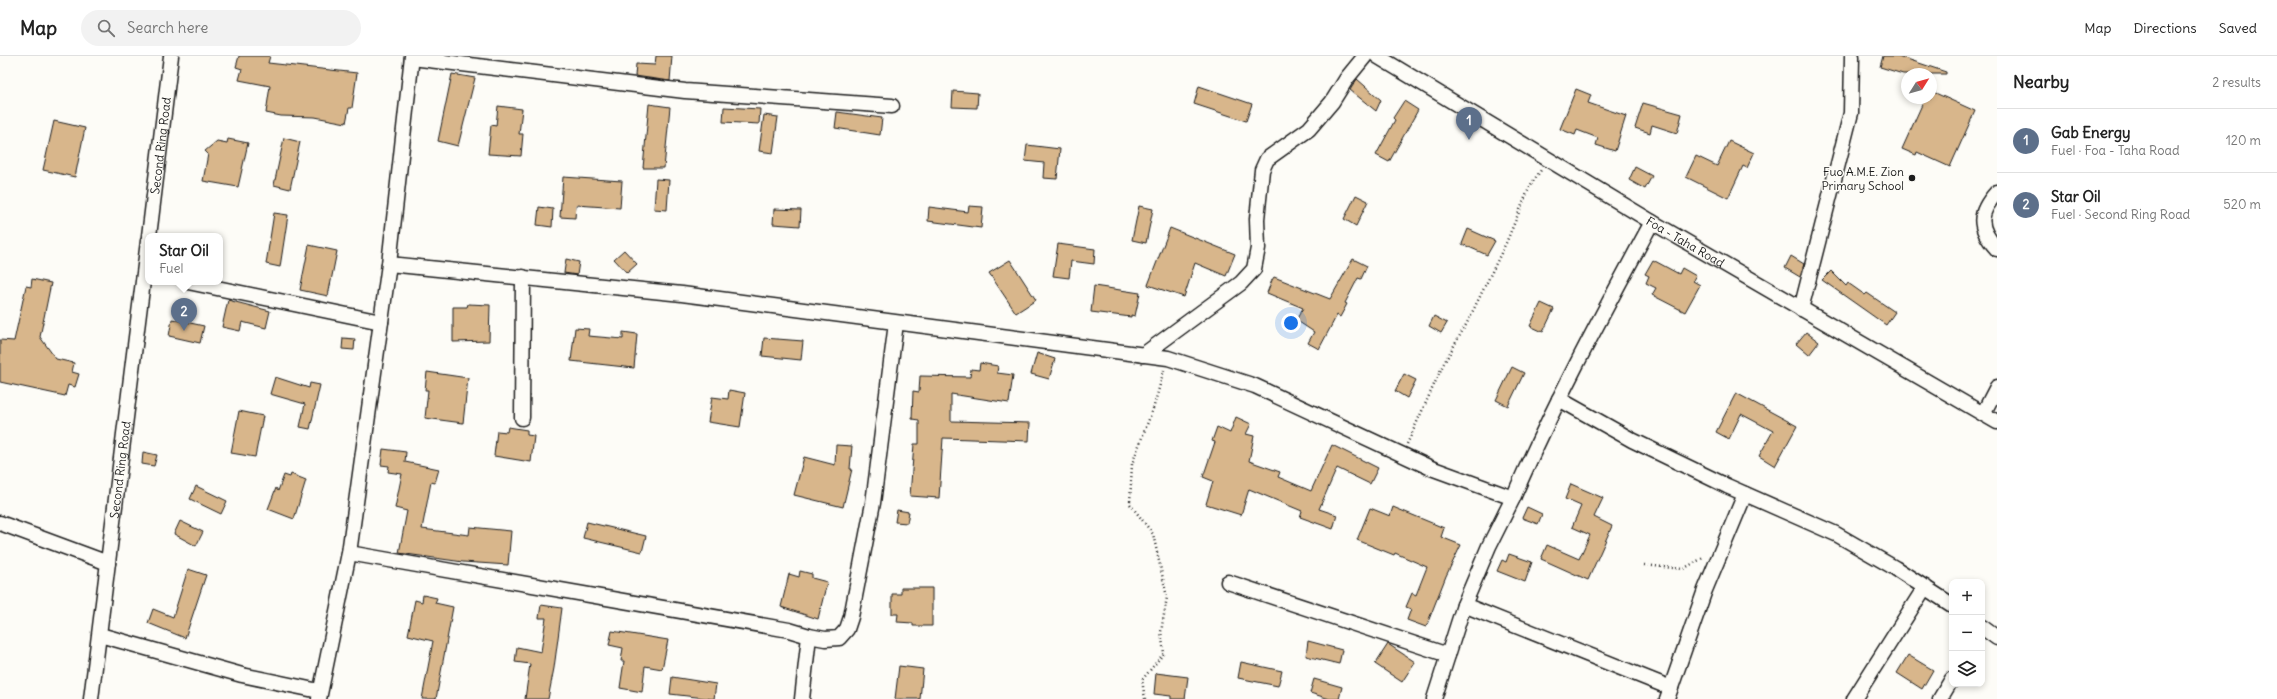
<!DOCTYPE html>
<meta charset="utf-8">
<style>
body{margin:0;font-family:Delius,sans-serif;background:#f2f2f2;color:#222}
.controls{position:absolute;right:12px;bottom:12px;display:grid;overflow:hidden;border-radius:8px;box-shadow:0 2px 6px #0003}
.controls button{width:36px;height:36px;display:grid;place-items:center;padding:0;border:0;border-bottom:1px solid #e0e0e0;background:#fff;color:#222;font:20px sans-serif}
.compass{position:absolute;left:1901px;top:12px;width:36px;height:36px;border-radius:50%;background:#fff;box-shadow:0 2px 6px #0003;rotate:53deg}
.you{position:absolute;left:1291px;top:267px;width:14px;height:14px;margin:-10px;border:3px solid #fff;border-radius:50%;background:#1a73e8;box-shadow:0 0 0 6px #1a73e833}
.badge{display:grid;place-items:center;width:26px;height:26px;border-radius:50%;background:#1c1c1c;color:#fff;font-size:13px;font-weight:700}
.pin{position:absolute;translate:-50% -33px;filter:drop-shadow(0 1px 2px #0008)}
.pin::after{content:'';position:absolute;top:21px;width:14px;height:12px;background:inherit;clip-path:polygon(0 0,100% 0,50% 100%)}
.popup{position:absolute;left:145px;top:177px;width:78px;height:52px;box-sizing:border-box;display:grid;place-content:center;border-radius:8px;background:#fff;filter:drop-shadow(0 1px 3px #0005);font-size:13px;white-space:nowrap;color:#767676}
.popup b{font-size:15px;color:#222}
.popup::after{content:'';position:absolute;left:50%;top:100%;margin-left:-8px;border:8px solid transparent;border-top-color:#fff}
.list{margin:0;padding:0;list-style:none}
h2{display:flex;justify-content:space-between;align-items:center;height:52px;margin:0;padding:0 16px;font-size:17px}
h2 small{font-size:13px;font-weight:400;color:#767676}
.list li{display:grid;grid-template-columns:26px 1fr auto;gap:12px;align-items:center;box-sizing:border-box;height:64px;padding:0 16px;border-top:1px solid #e0e0e0}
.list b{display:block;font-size:15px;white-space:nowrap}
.list p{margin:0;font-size:13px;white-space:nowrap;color:#767676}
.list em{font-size:13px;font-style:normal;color:#767676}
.icon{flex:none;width:22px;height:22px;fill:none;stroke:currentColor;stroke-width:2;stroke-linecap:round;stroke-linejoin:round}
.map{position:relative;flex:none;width:1997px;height:643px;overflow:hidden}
header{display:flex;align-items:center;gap:24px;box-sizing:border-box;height:56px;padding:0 20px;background:#fff;border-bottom:1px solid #e0e0e0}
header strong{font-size:19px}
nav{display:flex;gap:22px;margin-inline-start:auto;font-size:14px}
.search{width:280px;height:36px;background:#f2f2f2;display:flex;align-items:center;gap:10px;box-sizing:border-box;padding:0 14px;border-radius:22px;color:#767676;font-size:15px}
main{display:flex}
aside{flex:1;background:#fff}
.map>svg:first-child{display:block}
.building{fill:#d8b68b;stroke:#1c1c1c}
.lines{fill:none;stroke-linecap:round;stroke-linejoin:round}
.minor-casing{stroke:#1c1c1c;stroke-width:17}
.path{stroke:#1c1c1c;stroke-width:2.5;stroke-dasharray:1 3;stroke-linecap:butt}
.minor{stroke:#fdfcf7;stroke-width:14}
.poi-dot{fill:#1c1c1c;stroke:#fdfcf7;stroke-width:1.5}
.labels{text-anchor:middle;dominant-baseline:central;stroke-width:3;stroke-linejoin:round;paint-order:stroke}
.street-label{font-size:12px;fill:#1c1c1c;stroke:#fdfcf7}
.poi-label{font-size:12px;fill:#1c1c1c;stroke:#fdfcf7;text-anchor:end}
</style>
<header>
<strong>Map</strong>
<div class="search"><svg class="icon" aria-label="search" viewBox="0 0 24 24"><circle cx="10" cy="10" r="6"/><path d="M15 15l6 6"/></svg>Search here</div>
<nav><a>Map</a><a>Directions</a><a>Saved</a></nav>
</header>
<main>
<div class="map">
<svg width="1997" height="643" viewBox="0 0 1997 643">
<rect width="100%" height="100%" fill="#fdfcf7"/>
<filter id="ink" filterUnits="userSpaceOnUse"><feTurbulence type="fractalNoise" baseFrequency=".025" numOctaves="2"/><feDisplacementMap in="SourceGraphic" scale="8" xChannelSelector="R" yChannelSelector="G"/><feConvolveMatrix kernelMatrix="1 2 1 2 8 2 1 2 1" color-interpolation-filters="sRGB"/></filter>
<g filter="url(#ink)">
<path class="building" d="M239 0H270L268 7 357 17 352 52H349L346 67 315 61 281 60 266 57 270 30 239 24 242 13 236 11Z
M656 0H672L670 25 635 20 636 8 655 9Z
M1883 0H1898L1946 16V18H1903L1880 11Z
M452 18 475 22 458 90 438 85Z
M1357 23 1381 44 1376 55 1350 34Z
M1199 30 1252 48 1246 65 1194 48Z
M1576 33 1591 39 1588 47 1626 60 1615 95 1596 89 1598 82 1577 74 1575 79 1560 73Z
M953 35 978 37 977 52 952 51Z
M1931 35 1975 55 1950 111 1917 96 1916 99 1902 93 1925 42H1931Z
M1404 45 1418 54 1389 106 1376 99 1395 64 1393 62Z
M1643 47 1682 58 1677 77 1652 69 1650 77 1635 72Z
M649 48 670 51 664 112H643Z
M498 50 522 53 519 78H523L521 100 488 98 491 69 496 70Z
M724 51 760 53 759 68 723 66Z
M837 56 882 62 880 79 835 72Z
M764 59 778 61 773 97 759 95Z
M54 65 85 72 75 121 43 114Z
M284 82 300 86 290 133 274 129Z
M228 83 248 87 238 131 203 125 208 98 205 95 217 85 227 87Z
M1729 85 1754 97 1747 112 1743 110 1728 142 1686 121 1696 100 1717 110Z
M1027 89 1060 93 1057 123 1043 122 1044 107 1025 105Z
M1635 111 1652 120 1645 133 1629 124Z
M563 121 622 125 620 152 576 149 575 162 560 161Z
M656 123 669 124 667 154 654 153Z
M1356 139 1368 145 1356 170 1344 163Z
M969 150 983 151 981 172 928 165 929 151 968 156Z
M1139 150 1153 153 1146 187 1132 184Z
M539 151 553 153 552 171 537 169Z
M774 153 801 154 800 170 773 168Z
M274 157 288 159 280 211 266 208Z
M1170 172 1235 198 1226 220 1195 207 1184 241 1148 229Z
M1468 173 1495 185 1487 199 1462 188Z
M1058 188 1095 193 1094 208 1071 205 1069 222 1053 220Z
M309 189 337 195 328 240 300 234Z
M624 194 637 208 627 217 614 203Z
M1791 200 1804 208 1800 221 1785 212Z
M566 203 579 206 577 219 564 217Z
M1353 203 1367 210 1361 223 1358 222 1345 247 1347 248 1340 261 1337 259 1319 293 1308 287 1314 276 1296 264 1303 252 1267 237 1272 224 1274 221 1330 243Z
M1010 204 1036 244 1016 257 989 217Z
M1653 204 1679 218 1682 212 1696 220 1693 225 1700 229 1685 256 1652 239 1656 232 1646 227 1649 220 1645 218Z
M1831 215 1846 230 1848 227 1865 239 1867 237 1895 256 1886 269 1822 224Z
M32 223 51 227 40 281 56 303 74 307 72 316 79 318 75 331 68 329 65 340 0 326V284L14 285 26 230 31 231Z
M1094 230 1140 237 1135 260 1131 259V261L1091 256Z
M228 244 270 255 266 272 242 266 240 275 222 271Z
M1541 247 1554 253 1543 276 1530 270Z
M468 248 490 249 489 285 453 286V251H467Z
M1434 260 1447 267 1441 277 1429 270Z
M172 263 204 270 200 287 169 280Z
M575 272 589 273 588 280 623 283V276L637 278 634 312 571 305Z
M1806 276 1819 286 1809 299 1796 288Z
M343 282 355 283 354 294 342 293Z
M764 282 803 285 801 304 762 300Z
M1037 297 1055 303 1049 323 1031 318Z
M980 307 998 310 997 317 1013 319 1009 347 951 338V365L1030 367 1029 385 943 382 939 442 910 440 914 388H919V364L912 363 913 335 919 336 920 320 970 321 971 313 979 314Z
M1512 311 1524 317 1508 350 1496 344Z
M427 316 468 322 463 367 425 362 428 334H425Z
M1404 318 1416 324 1407 342 1395 335Z
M275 321 309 332 310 327 320 329 310 373 300 371 305 348 270 338Z
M729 334 745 337 740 371 708 366 712 341 728 343Z
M1736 337 1797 370 1775 410 1759 400 1773 375 1741 358 1729 383 1716 376Z
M239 355 263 360 255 401 231 397Z
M1236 361 1251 368 1246 378 1254 380 1249 405 1280 416 1278 421 1311 435 1332 389 1378 412 1370 428 1337 412 1319 453 1337 459 1333 473 1300 461 1302 455 1249 433 1241 459 1206 448 1213 425 1203 421 1215 386 1212 385 1217 371 1230 377Z
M508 371 527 374V379L534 380 531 406 494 400 497 375 507 376Z
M836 389 852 390 850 413H852L843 451 794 439 804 401 835 409Z
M383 393 406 396 405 406 439 413 435 427 431 426 422 473 469 479 470 471 511 475 508 509 463 506 399 497 407 455 395 452 402 418 388 416 389 410 381 409Z
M143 396 157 399 154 410 142 408Z
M291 418 306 424 294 463 268 453 276 432 278 435 284 419 290 421Z
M1571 428 1603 442 1594 461 1612 470 1588 524 1541 503 1547 489 1579 503 1590 479 1572 471 1581 450 1565 443Z
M196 430 227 445 221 458 190 443Z
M1393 451 1444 472 1441 481 1461 489 1446 520 1426 571 1407 564 1411 553 1406 551 1412 537 1416 539 1427 511 1395 497 1394 499 1357 484 1370 452 1390 460Z
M1527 451 1542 458 1538 468 1522 462Z
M897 454 909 456 907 467 895 466Z
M180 465 203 476 196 490 174 478Z
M587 466 646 480 642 496 583 482Z
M1509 498 1532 506 1525 526 1497 515 1502 504 1506 506Z
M188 513 206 519 185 582 148 567 153 553 173 561Z
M800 515 812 518V522L827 526 818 563 781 551 789 518 799 521Z
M901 532H932V570H913V567L897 566 898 558H892V538H901Z
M423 539 437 542 435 547 453 551 436 643H422L433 585 408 579 415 544 422 546Z
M541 549 562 552 554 612 548 643H525L530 608 515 606 517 591 541 596 546 562H539Z
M612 575 668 584 662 613 645 610 642 636 620 632 624 605H621L623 592 609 589Z
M1308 585 1342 594 1339 608 1306 600Z
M1388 588 1415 606 1402 626 1375 608Z
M1908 599 1933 614 1922 633 1897 617Z
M1241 606 1282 615 1278 630 1238 622Z
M899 610 923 613 920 643H895Z
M1156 617 1188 621 1185 643H1171V640L1154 638Z
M672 621 716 628 714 643 670 638Z
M1314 623 1342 631 1339 643H1330L1310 637Z"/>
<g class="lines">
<defs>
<g id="minor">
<path id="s1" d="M1377 0 1652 166 1997 366"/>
<path d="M412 2 685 35 892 50"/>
<path d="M1997 136C1978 157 1977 171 1997 193"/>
<path id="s2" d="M149 180 171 0"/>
<path d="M389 208 682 238 1168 302 1255 330 1431 412 1513 442C1554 347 1603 257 1652 166"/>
<path d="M188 226 381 266"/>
<path d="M1801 253 1851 57 1852 0"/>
<path d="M1143 299 1241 227 1254 213 1258 192 1257 163 1262 114 1267 103 1309 73 1332 46 1347 22 1365 0"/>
<path d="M1559 343 1632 384 1727 430 1836 478 1895 512 1952 549"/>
<path d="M1983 358 1997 331"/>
<path d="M522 362 523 221"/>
<path d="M0 467 108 507"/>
<path d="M349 497 789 574 809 580 802 643"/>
<path d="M1228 526 1448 599"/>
<path d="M1464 549 1671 632"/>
<path d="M1982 571 1997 582"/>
<path d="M100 579 242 619 319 635"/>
<path d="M809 580 825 583 839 582 847 573 851 561 873 447 896 267"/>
<path id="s3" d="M91 643 148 185"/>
<path d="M319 643 349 497 389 208 412 0"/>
<path d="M1434 643 1464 549 1489 490 1513 442"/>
<path d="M1667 643 1705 534 1745 438"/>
<path d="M1854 643 1925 531"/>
<path d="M1940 643 1952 623"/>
</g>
</defs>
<use href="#minor" class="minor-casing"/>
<path class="path" d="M1407 388 1443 309 1467 267 1506 187 1530 130 1541 114
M1644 509 1683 513 1703 502
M1145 643 1142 624 1164 597 1161 576 1167 541 1153 478 1130 448 1132 408 1154 350 1164 314"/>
<use href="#minor" class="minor"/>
</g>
</g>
<circle class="poi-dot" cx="1912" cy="122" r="4"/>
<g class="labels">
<g class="street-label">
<text stroke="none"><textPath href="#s2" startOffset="91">Second Ring Road</textPath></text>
<text stroke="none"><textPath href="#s1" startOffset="360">Foa - Taha Road</textPath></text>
<text stroke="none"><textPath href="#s3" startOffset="231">Second Ring Road</textPath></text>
</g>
<g class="poi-label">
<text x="1904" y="115">Fuo A.M.E. Zion<tspan x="1904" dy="14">Primary School</tspan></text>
</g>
</g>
</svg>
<div class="controls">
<button>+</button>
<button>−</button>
<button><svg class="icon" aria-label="layers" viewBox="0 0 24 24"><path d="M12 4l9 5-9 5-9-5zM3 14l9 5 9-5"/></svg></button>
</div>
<svg class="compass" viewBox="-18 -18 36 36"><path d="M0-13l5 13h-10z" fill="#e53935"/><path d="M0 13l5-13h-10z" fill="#767676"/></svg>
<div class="you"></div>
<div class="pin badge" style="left:1469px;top:84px;background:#5c6f8a">1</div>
<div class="pin badge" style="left:184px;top:275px;background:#5c6f8a">2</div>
<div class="popup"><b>Star Oil</b>Fuel</div>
</div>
<aside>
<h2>Nearby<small>2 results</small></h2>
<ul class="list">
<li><span class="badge" style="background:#5c6f8a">1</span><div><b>Gab Energy</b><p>Fuel · Foa - Taha Road</p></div><em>120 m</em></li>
<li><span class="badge" style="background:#5c6f8a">2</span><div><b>Star Oil</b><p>Fuel · Second Ring Road</p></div><em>520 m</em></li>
</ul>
</aside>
</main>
